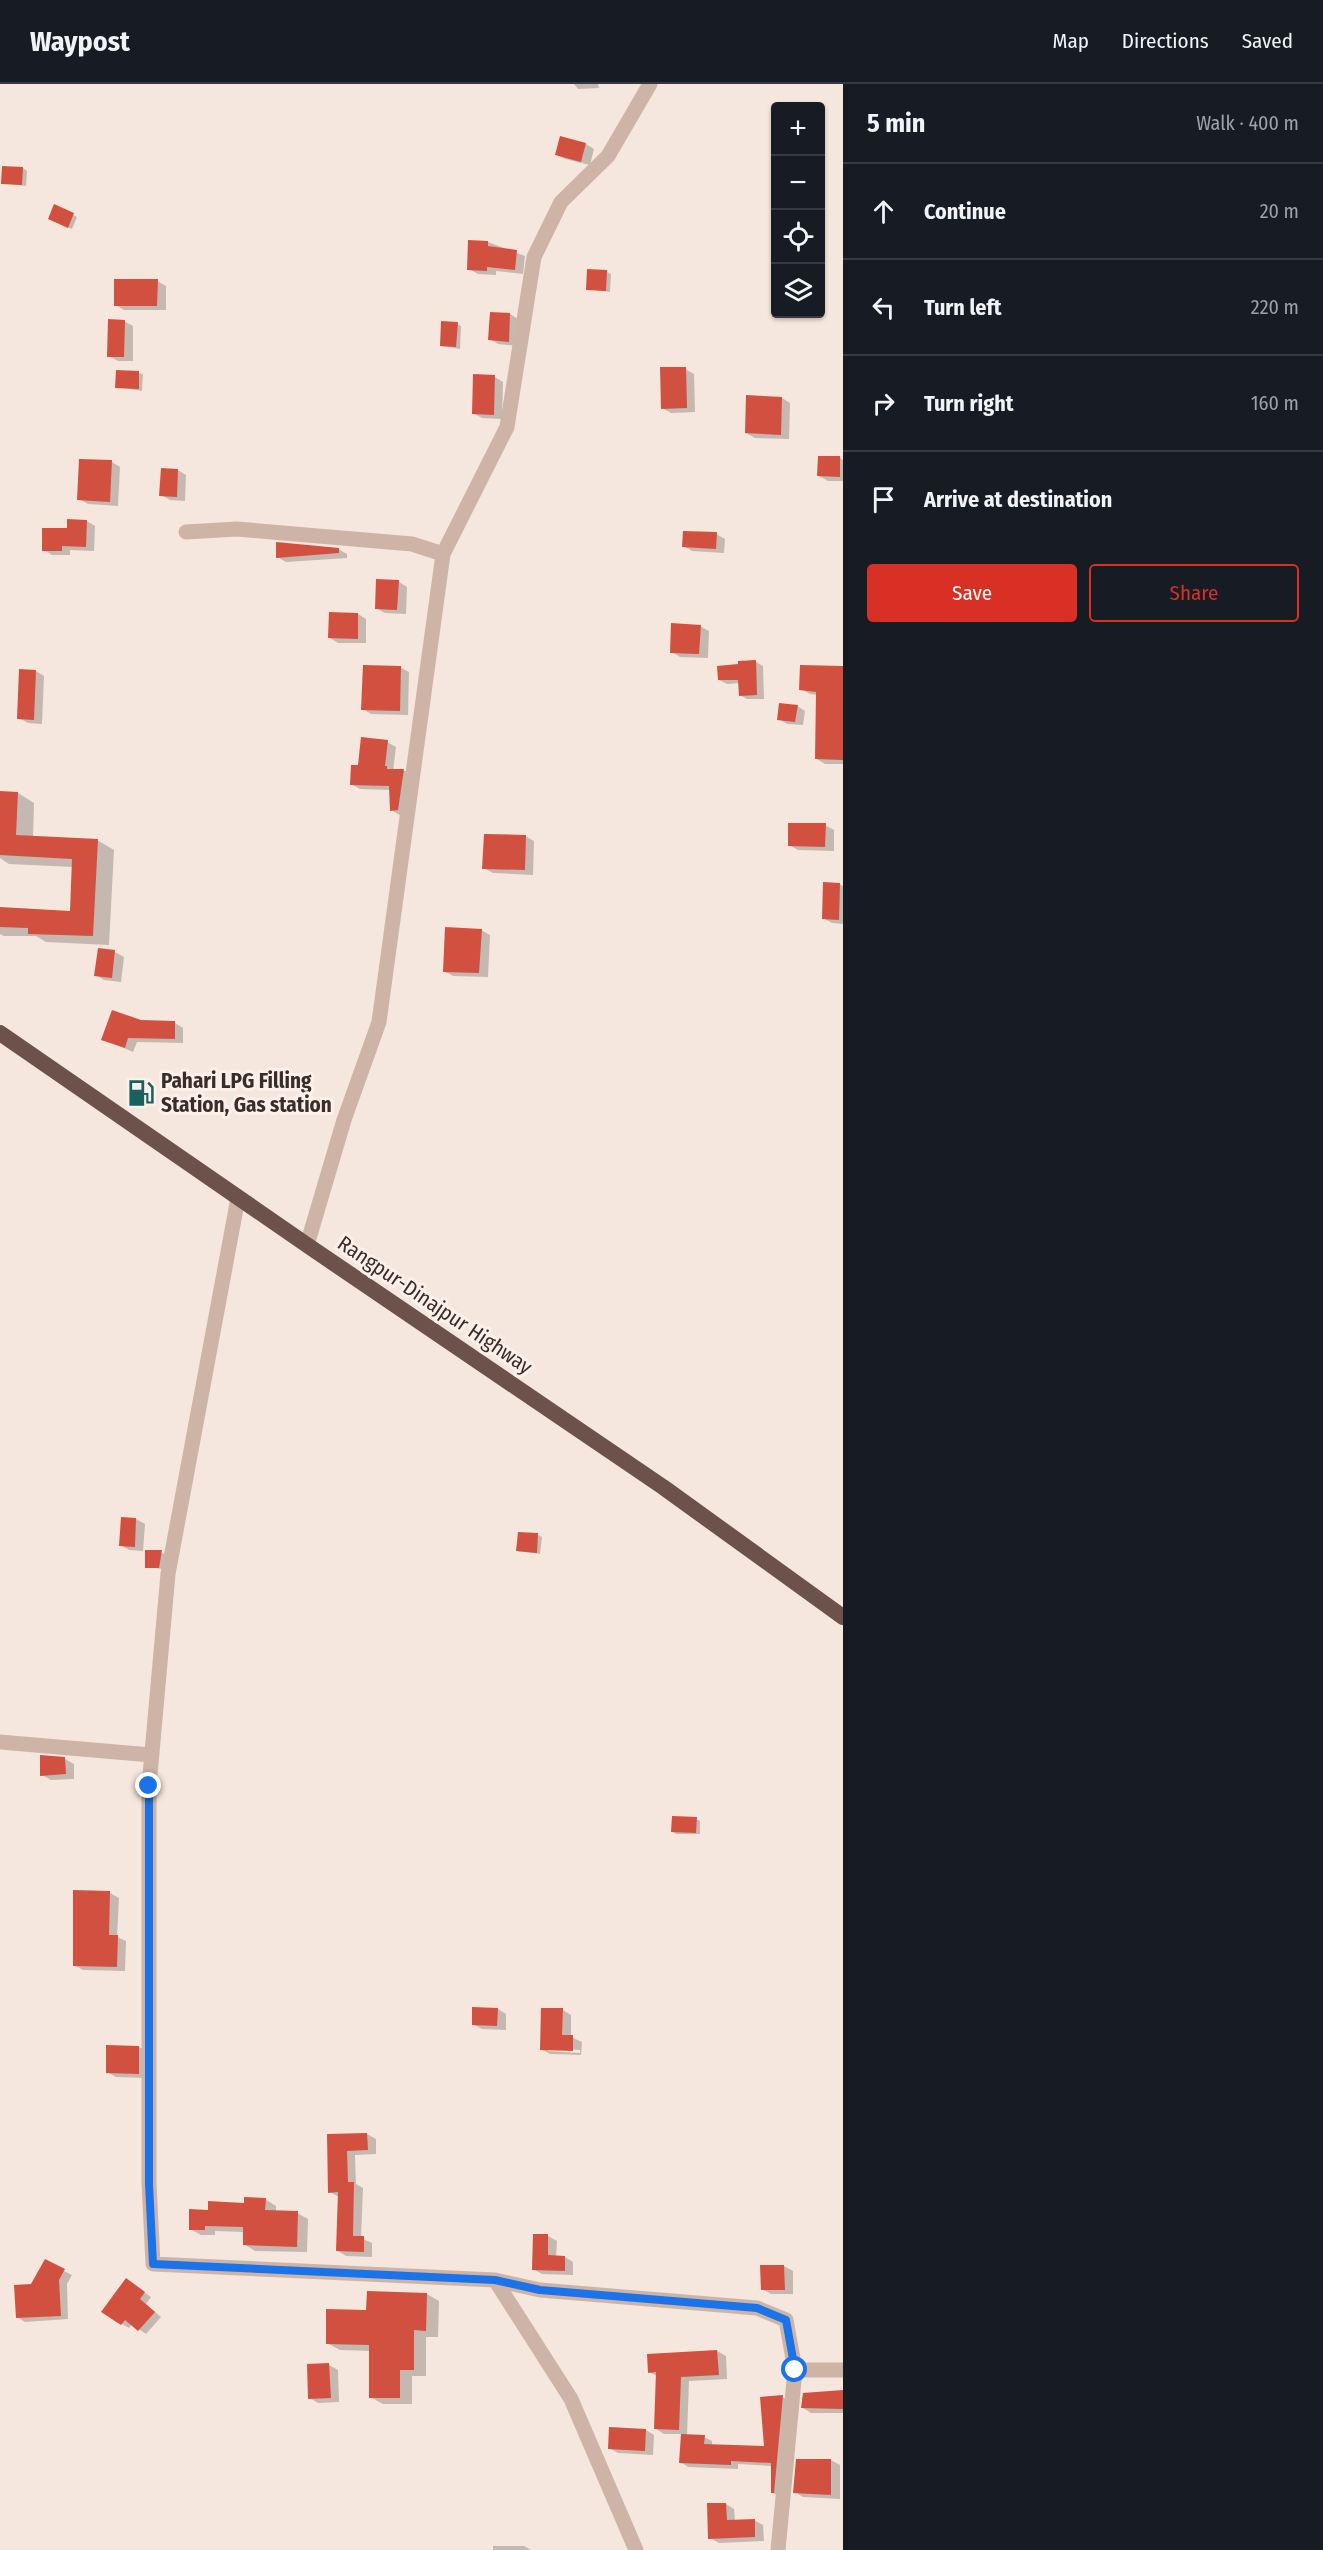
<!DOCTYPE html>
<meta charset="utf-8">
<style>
body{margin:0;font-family:"Fira Sans Condensed",sans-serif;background:#20242c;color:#f1f3f6}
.controls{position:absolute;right:18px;top:18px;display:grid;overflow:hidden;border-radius:6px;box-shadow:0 2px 4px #0004}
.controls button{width:54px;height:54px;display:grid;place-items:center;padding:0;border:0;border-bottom:2px solid #363941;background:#171b24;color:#f1f3f6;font:30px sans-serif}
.stop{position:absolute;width:18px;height:18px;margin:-14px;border:4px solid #1a73e8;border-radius:50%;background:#fff}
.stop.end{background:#1a73e8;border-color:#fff;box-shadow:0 2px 6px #0008}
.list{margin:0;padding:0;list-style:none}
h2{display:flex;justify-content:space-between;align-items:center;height:78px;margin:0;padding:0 24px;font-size:26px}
h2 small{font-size:20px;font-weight:400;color:#9ea1a6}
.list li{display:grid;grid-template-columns:39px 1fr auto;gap:18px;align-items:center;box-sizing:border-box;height:96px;padding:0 24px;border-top:2px solid #363941}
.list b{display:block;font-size:22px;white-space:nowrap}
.list em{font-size:20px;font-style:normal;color:#9ea1a6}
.actions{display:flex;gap:12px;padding:18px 24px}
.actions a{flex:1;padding:14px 0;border:2px solid #d93025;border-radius:6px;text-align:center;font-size:21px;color:#d93025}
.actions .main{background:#d93025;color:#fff}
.icon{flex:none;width:33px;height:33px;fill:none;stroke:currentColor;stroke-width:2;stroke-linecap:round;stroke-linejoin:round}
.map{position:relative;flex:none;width:843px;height:2466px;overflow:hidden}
header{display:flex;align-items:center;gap:36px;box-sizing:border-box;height:84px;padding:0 30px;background:#171b24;border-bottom:2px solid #363941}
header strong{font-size:28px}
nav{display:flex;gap:33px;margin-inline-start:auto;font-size:21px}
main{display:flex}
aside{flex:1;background:#171b24}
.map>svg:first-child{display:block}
.shadow{fill:#0003;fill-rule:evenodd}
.building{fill:#d1503f}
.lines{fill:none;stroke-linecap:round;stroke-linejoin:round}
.minor{stroke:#ceb4a7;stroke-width:15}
.trunk{stroke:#6d524c;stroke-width:16}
.route{stroke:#1a73e8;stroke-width:8}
.labels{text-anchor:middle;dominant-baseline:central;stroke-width:6;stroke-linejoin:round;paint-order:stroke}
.poi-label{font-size:21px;font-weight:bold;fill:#3a2c28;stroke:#fbf1ea;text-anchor:start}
.street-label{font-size:21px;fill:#3a2c28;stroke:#fbf1ea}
</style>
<header>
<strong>Waypost</strong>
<nav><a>Map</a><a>Directions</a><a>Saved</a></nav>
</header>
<main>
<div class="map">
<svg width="843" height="2466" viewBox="0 0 843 2466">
<rect width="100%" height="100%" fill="#f5e7dd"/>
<path class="shadow" d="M574 0H598L599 4 578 5Z
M586 60 594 65 590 81 565 75 556 70Z
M23 84 27 87 26 102 2 99Z
M55 122 77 133 72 145 54 137Z
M488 158 525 172 523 190 496 187V191L478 190 469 185Z
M607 188 611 190 610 208 588 205Z
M157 197 166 202V226H124L116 221Z
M510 230 518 235 517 262 498 260 490 255Z
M124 237 133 242V277H118L109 272Z
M457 240 461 242 460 265 441 262Z
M685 285 694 290 695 328 671 329 662 324Z
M118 287 143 290 142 307 117 303Z
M495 293 503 298 502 335 482 334 473 329Z
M782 314 790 319 789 355 755 354 746 349Z
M840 374 843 376V397H828L819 392Z
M112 378 120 383 118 422 88 420 79 415Z
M178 386 186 391 185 417 170 416 161 411Z
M87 437 95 442 94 467 70 466V471H52L44 466 68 445Z
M716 450 725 455 724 469 692 467 684 462Z
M338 465 347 470V474L286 478 277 473Z
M399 498 407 503 406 530 385 529 376 524Z
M358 530 366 535V559H338L330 554Z
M700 542 709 547 708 574 680 573 672 568Z
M756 578 763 582 764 615H747L740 611V599L727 600 719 596Z
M400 583 409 588 408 631 371 630 363 625Z
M843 583V680H825L817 675 818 611 810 610 801 605Z
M36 587 44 592 42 640 28 639 19 634Z
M797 622 805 627 803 641 787 640 779 635Z
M387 658 396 663 393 687 403 686 412 691 400 731 391 726V706L360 705 351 700 359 683Z
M0 708 18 709 34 719 33 753 97 756 114 766 109 861 46 858 36 852H4L0 850V825L71 828 73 783 9 780 0 774Z
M825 741 834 746V767L798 766 789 761Z
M525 752 534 757 533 791 493 789 484 784Z
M839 800 843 802V840L832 839 823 834Z
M481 846 490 851 488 893 453 892 444 887Z
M99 866 115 868 124 873 121 898 104 896 96 891Z
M141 938 175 939 183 944V959L137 958 133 968 103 955Z
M122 1435H136L145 1440 143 1467 129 1466 121 1461Z
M538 1451 542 1453 540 1470 518 1467Z
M147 1467 166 1470 163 1485 147 1483Z
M65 1675 74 1680V1695L51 1696 42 1691Z
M696 1735 700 1737V1750H676L672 1747Z
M74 1808 110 1809 119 1814 117 1853 126 1857 125 1887 83 1886 74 1881Z
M498 1925 506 1930V1946L482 1945 473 1940Z
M563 1926 571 1931V1953L582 1958 581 1971 550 1970 541 1965ZM548 1964 580 1966V1969L548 1967Z
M139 1963 148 1968V1994L116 1993 107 1988Z
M367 2050 376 2055V2070L355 2071 356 2100 363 2104 361 2154 372 2159V2173L346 2172 338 2167 339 2113 330 2108 329 2051Z
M265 2115 276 2122V2128L297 2129 308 2135 307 2168 255 2167 244 2160V2148L215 2147V2151H201L190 2145 245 2120Z
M535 2151 548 2152 557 2157 556 2173H565L573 2178V2191L542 2190 533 2185Z
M762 2182H784L793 2187V2210H771L762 2205Z
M64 2187 72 2191 67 2200 68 2235 25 2238 17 2233 32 2202Z
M133 2200 151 2213 146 2220 161 2233 146 2250 132 2240 129 2244 122 2240Z
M427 2210 439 2217 438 2253H426V2292H412V2320H383L370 2313 371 2267 340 2266 327 2259 368 2228Z
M717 2267 726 2272 727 2295 689 2297 687 2352 704 2353 712 2357V2361L766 2364 782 2313 790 2317 781 2413 773 2409 772 2382 738 2380V2385L688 2383 681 2378 682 2350H664L656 2345 657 2292 649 2288Z
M329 2281 338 2286 339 2318 318 2319 310 2314Z
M843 2308V2329H811L803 2324Z
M646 2346 654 2351 653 2371 618 2369 609 2364Z
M798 2376H831L840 2381V2415L803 2413 795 2408Z
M726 2420 734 2425 735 2437 754 2436 763 2441 764 2457 719 2459 710 2454Z
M493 2462H524L531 2466H493Z"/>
<path class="building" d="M560 52 586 59 581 78 555 71Z
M2 82 23 83 22 101 1 100Z
M54 120 74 129 68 144 48 135Z
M468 156 488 157V162L517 166 515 186 487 183V187L467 186Z
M587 185 607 186 606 207 586 206Z
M114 195H158L157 222H114Z
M490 228 510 229 509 258 488 256Z
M108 235 125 236 124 273H107Z
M441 237 458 238 456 263 440 262Z
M660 283H686L687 324 661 325Z
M116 286 139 287V305L115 304Z
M473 290 495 291 494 331 472 330Z
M746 311 782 313 781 351 745 349Z
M818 372H840V393L817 392Z
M79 375 112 376 110 418 77 416Z
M161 384 178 385 177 413 159 412Z
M67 435 87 436 86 463 62 462V467H42V444H67Z
M683 447 717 448 716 465 682 463Z
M276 458 339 464V469L276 474Z
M376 495 399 496 397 526 375 525Z
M329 528 358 529V555L328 554Z
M671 539 701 541 699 570 670 569Z
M756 576 757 611 739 612 738 596H718L717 582 738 580V577Z
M363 581 401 582 400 627 361 626Z
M800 581 843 582V676L815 675 816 608 799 606Z
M19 585 36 586 34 636 17 635Z
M779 619 798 621 795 638 777 636Z
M361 653 388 656 385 682H387V685H404L398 726 390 727 389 702 350 701 351 681H358Z
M0 707 18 708 16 751 98 755 93 852 28 850V844L0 843V823L70 827 72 775 0 771Z
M788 739H826L825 763 788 762Z
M484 750 526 751 525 786 482 785Z
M823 798 840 799 839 836 822 835Z
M445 843 482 845 479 889 443 888Z
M98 864 115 866 112 894 94 892Z
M112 926 141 936 175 937V955L128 954 125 964 101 956Z
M121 1433 136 1434 135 1463 119 1462Z
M518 1448 538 1449 537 1469 516 1467Z
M145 1466H162L159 1484H145Z
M40 1671 65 1673 66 1690 40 1692Z
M672 1732 697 1733 696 1749 671 1748Z
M73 1806 110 1807 109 1851H118L117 1883 73 1882Z
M472 1923 498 1924 497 1942 472 1941Z
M541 1924H563L562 1951H573V1967L540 1966Z
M106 1961 139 1962V1990L106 1989Z
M367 2049 368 2066 347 2067 348 2098H354L353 2152H364V2168L336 2167 338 2108 328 2109 327 2050Z
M244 2113 266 2114 265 2126 298 2127 297 2163 243 2161V2143L205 2142V2146H189V2125L208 2126V2117L244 2119Z
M533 2150H548V2171L565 2172V2187L532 2186Z
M45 2175 65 2185 59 2196 61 2232 16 2234 14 2201 31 2200Z
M760 2181H784L785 2206H761Z
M126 2194 145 2208 140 2215 155 2228 138 2247 125 2236 121 2241 101 2228Z
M367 2207 427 2209 426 2247 414 2246V2286H400V2314H369V2261L326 2260V2225L366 2226Z
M717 2266 719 2291 681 2293 679 2346 654 2345 656 2288 648 2289 647 2270Z
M329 2279 331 2314 308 2315 307 2280Z
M843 2306V2325L801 2324 803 2309Z
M783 2311 774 2409H771V2379L731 2377V2381L679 2379 681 2350 705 2351 704 2360 764 2362 760 2313Z
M609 2343 646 2345 645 2367 608 2365Z
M796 2375H831V2411L793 2409Z
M707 2419H726L727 2436 755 2435V2453L708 2455Z"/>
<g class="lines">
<path class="minor" d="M186 448 237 445 412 460 443 470
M238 1114 168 1490 149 1702V2099L153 2180 495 2196 571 2315 636 2466
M307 1161 344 1036 379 938 443 470 507 343 534 173 561 118 608 72 650 0
M0 1658 151 1671
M495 2196 540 2206 757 2224 786 2236 795 2286 778 2466
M795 2286H843"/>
<path class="trunk" d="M0 949 307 1161 663 1403 843 1533"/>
</g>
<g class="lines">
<path class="route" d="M149 1702V2100L153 2180 495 2196 540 2206 757 2224 786 2236 795 2286"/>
</g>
<defs>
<symbol id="fuel-bare" viewBox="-9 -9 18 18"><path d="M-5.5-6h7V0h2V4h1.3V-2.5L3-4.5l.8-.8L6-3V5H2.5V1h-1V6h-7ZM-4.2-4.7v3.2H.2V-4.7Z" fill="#1a605c" stroke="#fbf1ea" stroke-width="2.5" paint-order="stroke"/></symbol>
</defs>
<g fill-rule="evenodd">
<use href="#fuel-bare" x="122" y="990" width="38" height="38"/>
</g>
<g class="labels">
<g class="poi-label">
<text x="161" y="997">Pahari LPG Filling<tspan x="161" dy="24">Station, Gas station</tspan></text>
</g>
<g class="street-label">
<text transform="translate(435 1221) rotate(34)">Rangpur-Dinajpur Highway</text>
</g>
</g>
</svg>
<div class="controls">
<button>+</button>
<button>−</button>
<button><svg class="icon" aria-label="locate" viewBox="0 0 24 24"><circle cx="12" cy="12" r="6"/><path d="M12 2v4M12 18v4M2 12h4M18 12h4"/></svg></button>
<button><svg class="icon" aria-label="layers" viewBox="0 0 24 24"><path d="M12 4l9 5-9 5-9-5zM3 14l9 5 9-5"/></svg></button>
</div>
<div class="stop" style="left:795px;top:2286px"></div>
<div class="stop end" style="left:149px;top:1702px"></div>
</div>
<aside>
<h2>5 min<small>Walk · 400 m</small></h2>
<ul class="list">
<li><svg class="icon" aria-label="ahead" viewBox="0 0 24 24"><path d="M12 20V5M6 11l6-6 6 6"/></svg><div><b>Continue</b></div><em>20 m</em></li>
<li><svg class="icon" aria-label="left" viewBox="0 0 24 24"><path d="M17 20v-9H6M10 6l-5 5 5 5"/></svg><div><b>Turn left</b></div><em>220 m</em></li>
<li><svg class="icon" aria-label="right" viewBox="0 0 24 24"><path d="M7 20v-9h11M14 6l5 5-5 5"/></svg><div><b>Turn right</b></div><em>160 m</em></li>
<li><svg class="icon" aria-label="arrive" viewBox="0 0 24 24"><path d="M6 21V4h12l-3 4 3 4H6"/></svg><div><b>Arrive at destination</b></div></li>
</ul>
<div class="actions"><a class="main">Save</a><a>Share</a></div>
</aside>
</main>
